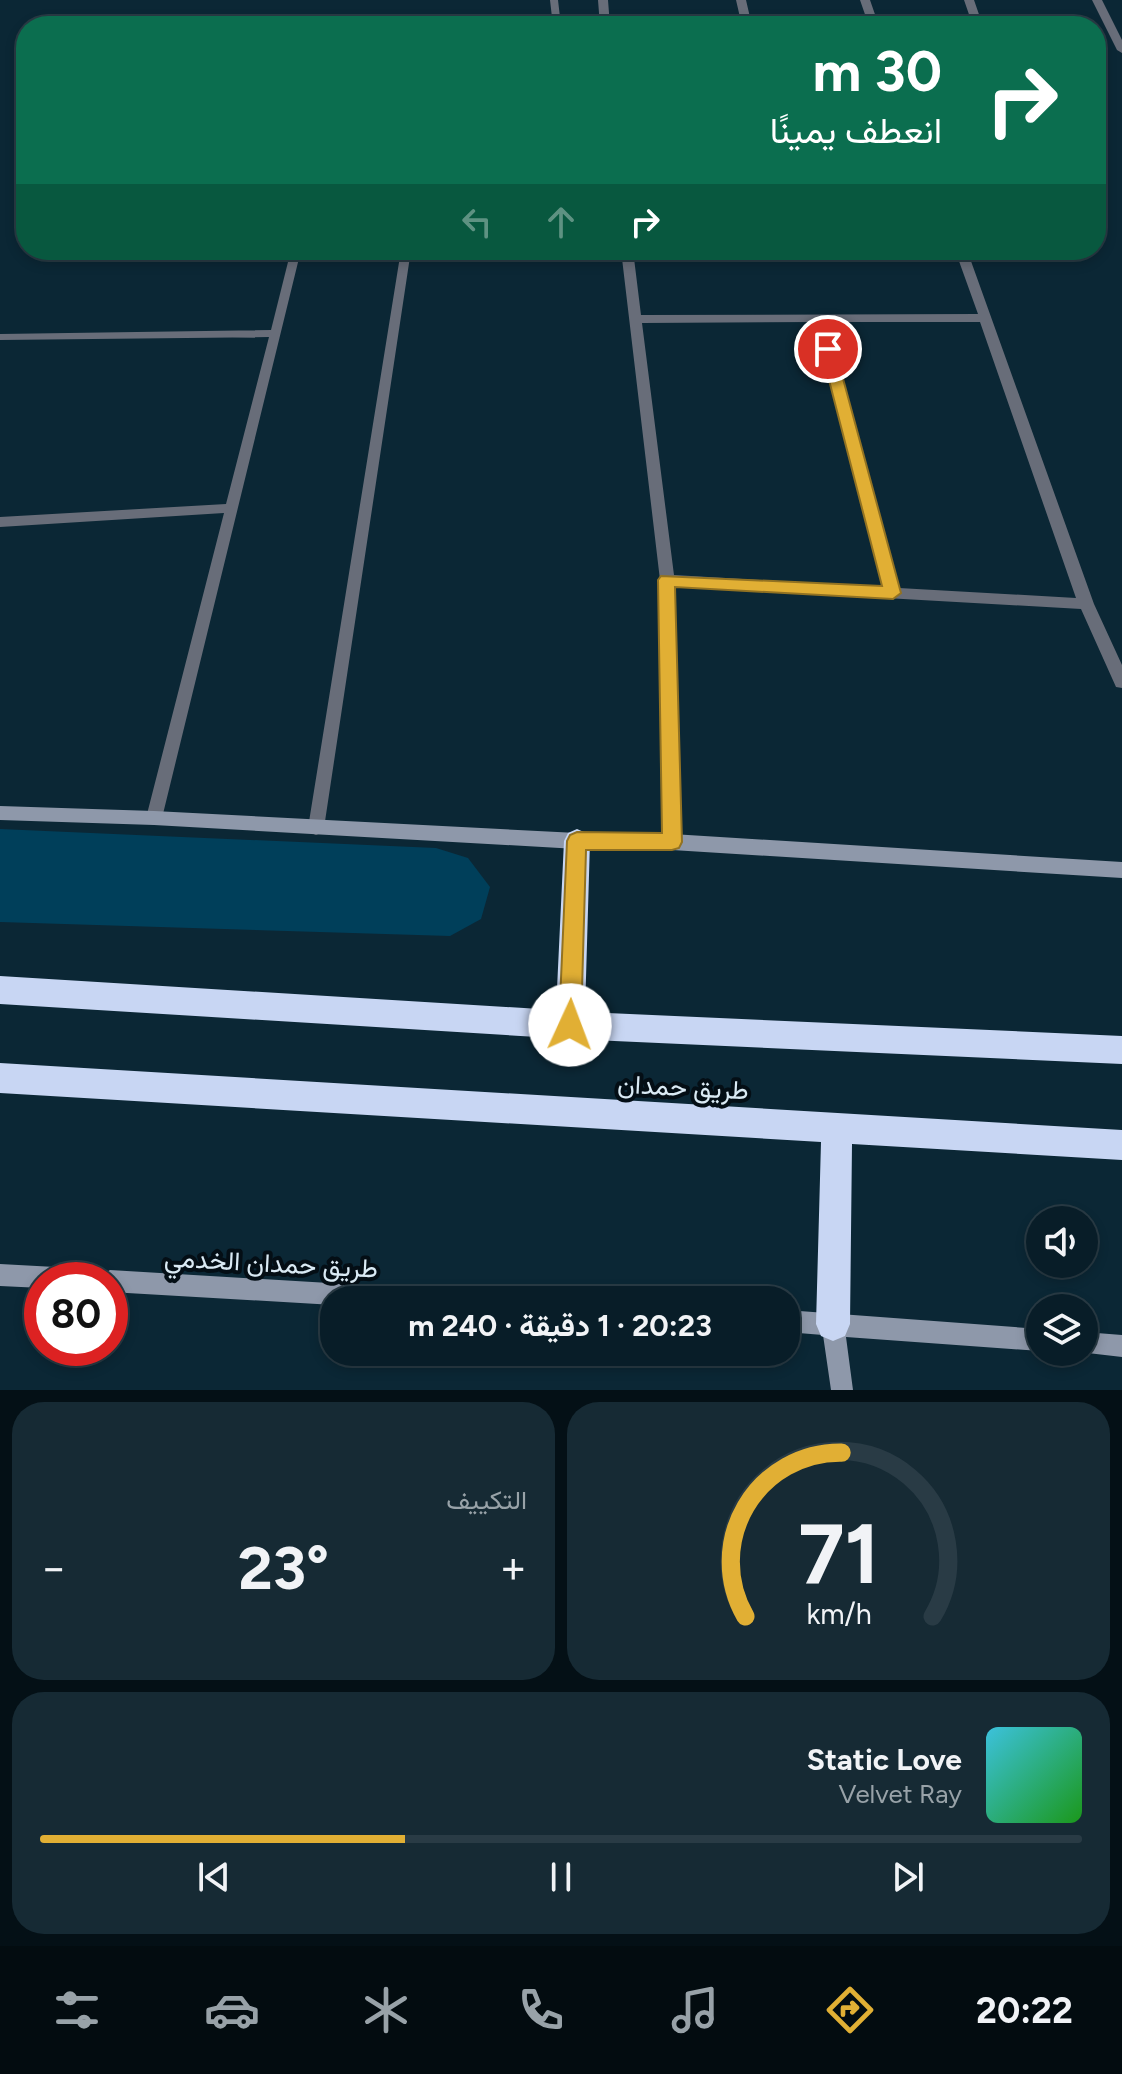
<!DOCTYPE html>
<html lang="ar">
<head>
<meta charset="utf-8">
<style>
  :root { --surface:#081d28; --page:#162a34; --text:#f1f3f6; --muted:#98a2a8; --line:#293b45; --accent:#e1af34 }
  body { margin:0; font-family:Figtree,Vazirmatn,sans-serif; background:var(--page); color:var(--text); direction:rtl; height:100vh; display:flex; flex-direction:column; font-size:30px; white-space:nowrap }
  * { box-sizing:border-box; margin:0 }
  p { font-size:26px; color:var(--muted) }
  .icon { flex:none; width:44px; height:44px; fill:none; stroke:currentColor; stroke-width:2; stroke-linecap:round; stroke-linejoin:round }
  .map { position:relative; height:1390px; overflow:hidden; direction:ltr }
  .details { display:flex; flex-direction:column; gap:12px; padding:12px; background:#041016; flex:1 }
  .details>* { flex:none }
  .hud { position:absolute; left:16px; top:16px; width:1090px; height:244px; border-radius:32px; box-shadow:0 4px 12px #0003,0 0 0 2px var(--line); direction:rtl; background:#0b6e4f; color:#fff; overflow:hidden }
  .fabs { position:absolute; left:1026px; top:1206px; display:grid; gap:16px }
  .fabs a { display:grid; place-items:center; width:72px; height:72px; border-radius:50%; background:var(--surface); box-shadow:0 4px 12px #0003,0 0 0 2px var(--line); font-size:40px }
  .speed { position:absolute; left:24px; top:1262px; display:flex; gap:16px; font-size:40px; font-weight:700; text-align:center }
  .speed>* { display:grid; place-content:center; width:104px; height:104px; border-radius:50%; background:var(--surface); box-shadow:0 4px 12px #0003,0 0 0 2px var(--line); line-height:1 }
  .speed .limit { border:12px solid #d22; background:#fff; color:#111 }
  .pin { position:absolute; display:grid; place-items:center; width:68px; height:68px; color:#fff; margin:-34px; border:4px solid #fff; border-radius:50%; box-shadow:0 2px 8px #0007 }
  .me { position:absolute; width:88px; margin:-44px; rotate:2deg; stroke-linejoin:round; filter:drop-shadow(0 0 6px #0008) }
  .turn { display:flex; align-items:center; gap:28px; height:168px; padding:0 32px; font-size:36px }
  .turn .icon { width:104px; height:104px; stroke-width:2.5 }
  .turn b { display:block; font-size:56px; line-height:68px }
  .lanes { display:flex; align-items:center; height:76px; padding:0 32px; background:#0003; justify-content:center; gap:40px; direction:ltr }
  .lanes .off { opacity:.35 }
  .big { font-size:60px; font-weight:700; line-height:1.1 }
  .details .widget { flex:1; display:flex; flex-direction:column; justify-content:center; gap:12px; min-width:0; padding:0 28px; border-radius:32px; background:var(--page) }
  .details .dial { align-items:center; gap:0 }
  .dial svg { height:208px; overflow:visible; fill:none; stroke:var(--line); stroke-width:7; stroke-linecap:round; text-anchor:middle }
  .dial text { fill:var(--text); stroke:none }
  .song { display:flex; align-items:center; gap:24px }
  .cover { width:96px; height:96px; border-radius:12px; background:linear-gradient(135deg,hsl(190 70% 55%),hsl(120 70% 35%)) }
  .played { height:8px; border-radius:4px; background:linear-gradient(90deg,var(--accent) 35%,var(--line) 35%) }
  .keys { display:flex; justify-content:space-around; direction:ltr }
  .heat { display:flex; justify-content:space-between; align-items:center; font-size:44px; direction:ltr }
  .details .tiles { flex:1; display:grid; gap:12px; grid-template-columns:1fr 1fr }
  .widget:last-child { grid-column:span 2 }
  .trip { position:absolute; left:320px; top:1286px; width:480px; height:80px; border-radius:32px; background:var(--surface); box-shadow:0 4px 12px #0003,0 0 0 2px var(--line); font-weight:700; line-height:80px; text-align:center; direction:rtl }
  .tabs { display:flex; height:128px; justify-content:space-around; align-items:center; background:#030c10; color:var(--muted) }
  .tabs .icon { width:56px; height:56px }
  .tabs .selected { color:var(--accent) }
  .tabs b { font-size:36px; color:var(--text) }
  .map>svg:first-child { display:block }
  .green { fill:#003f5a }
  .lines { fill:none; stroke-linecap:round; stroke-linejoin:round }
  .lane { fill:#686d79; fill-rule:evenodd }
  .street { fill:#686d79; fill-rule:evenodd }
  .secondary { fill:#8e98aa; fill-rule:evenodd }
  .highway { fill:#c8d6f3; fill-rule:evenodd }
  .route { fill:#e1af34; stroke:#927222; stroke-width:2 }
  .labels { text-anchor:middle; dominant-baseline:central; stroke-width:8; stroke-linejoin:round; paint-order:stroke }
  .near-street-label { font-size:26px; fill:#daeaf4; stroke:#040e15 }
</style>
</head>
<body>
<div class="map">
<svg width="1122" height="1390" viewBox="0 0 1122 1390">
  <rect width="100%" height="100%" fill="#0b2735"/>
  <path class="green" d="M0,829L436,848L468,858L490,887L481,919L450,936L0,922Z"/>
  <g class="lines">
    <path class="lane" d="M550,0H558L561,26H553Z
      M291,250H301L162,818L159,823L154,825L149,823L146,818L224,513L0,527V517L226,504L269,337L0,340V334L271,330Z
      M401,250H411L324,828L321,833L316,835L311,833L308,828Z"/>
    <path class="street" d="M598,0H608L610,26H600Z
      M736,0H746L752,26H742Z
      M860,0H870L879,26H869Z
      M964,0H974L983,26H973Z
      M1092,0H1102L1122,40V53L1117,50Z
      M621,250H633L641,315L978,314L955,250H967L1094,604L1122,665V688L1116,687L1081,609L675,586L681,842L678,847L672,850L666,847L663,842L660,580ZM815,322L884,587L674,575L642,323ZM827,322H980L1076,598L899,588Z"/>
    <path class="secondary" d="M0,806L154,811L577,833L672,834L1122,862V878L672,850L577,849L154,825L0,820Z
      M0,1264L92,1269L100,1272L101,1276L110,1270L429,1289L437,1292L440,1300H334V1305L110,1292V1280H42V1288L0,1286Z
      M786,1310L1040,1329V1351L846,1337L853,1390H831L823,1335L786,1332Z
      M1084,1332L1122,1335V1357L1079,1352H1084Z"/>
    <path class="highway" d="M577,829L586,833L590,841L585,1012L1122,1036V1064L570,1039L0,1004V976L556,1010L564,841L568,833Z
      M0,1063L1122,1130V1160L852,1144L850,1324L845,1336L833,1341L821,1336L816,1324L821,1142L0,1093Z"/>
  </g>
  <path class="route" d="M828,344L835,349L901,593L893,599L675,587L682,842L679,848L672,850H586L581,1025L578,1033L570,1036L562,1033L559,1025L567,841L570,835L577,832L662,833L658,580L661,576L882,586L821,349Z"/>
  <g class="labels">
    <g class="near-street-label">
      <text transform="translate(683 1087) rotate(3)">طريق حمدان</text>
      <text transform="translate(271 1263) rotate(3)">طريق حمدان الخدمي</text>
    </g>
  </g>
</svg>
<div class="fabs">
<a><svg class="icon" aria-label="sound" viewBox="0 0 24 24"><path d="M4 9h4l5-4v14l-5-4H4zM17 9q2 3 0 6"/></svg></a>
<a><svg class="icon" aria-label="layers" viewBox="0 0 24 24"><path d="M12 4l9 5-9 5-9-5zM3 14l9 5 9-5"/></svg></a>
</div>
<div class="speed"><div class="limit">80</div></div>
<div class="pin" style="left:828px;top:349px;background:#d93025"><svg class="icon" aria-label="arrive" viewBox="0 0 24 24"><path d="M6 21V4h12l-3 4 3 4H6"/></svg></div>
<svg class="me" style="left:570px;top:1025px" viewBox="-20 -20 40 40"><circle r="19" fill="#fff"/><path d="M0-13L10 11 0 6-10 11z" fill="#e1af34"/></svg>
<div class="trip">20:23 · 1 دقيقة · 240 m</div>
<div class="hud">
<div class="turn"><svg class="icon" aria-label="right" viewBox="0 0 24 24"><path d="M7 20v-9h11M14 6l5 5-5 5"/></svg><div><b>30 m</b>انعطف يمينًا</div></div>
<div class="lanes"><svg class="icon off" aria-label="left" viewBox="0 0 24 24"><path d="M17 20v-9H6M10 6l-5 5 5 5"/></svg><svg class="icon off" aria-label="ahead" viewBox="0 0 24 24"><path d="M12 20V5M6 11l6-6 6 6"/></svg><svg class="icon" aria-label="right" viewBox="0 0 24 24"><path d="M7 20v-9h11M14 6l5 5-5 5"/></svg></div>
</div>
</div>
<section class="details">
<div class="tiles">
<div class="widget dial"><svg viewBox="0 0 100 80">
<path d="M14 69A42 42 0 1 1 86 69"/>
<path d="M14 69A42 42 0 0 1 51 6" stroke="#e1af34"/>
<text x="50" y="56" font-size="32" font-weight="700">71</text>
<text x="50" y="72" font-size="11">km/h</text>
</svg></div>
<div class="widget"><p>التكييف</p>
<div class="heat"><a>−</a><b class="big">23°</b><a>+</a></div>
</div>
<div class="widget">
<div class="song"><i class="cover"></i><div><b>Static Love</b><p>Velvet Ray</p></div></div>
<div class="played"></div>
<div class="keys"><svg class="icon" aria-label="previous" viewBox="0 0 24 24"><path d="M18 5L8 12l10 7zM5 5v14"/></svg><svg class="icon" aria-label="pause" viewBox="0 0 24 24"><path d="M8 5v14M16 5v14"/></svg><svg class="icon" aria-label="next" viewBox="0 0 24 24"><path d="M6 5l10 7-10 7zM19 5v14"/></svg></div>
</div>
</div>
</section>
<nav class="tabs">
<b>20:22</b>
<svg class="icon selected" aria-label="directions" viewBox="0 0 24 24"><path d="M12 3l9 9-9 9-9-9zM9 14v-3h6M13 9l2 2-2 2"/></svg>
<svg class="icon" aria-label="music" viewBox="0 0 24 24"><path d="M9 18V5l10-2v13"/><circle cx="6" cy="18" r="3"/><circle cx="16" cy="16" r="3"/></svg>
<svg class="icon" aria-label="phone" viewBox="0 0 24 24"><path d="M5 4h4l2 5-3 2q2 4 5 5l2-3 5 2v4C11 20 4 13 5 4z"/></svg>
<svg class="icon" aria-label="climate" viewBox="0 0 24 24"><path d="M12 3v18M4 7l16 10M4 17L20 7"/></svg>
<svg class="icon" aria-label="car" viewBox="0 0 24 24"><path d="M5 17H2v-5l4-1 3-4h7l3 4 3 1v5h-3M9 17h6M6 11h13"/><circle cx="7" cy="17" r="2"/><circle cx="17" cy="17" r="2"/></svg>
<svg class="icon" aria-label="filters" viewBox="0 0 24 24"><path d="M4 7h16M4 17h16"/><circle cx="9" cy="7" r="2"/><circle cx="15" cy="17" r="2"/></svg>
</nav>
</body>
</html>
